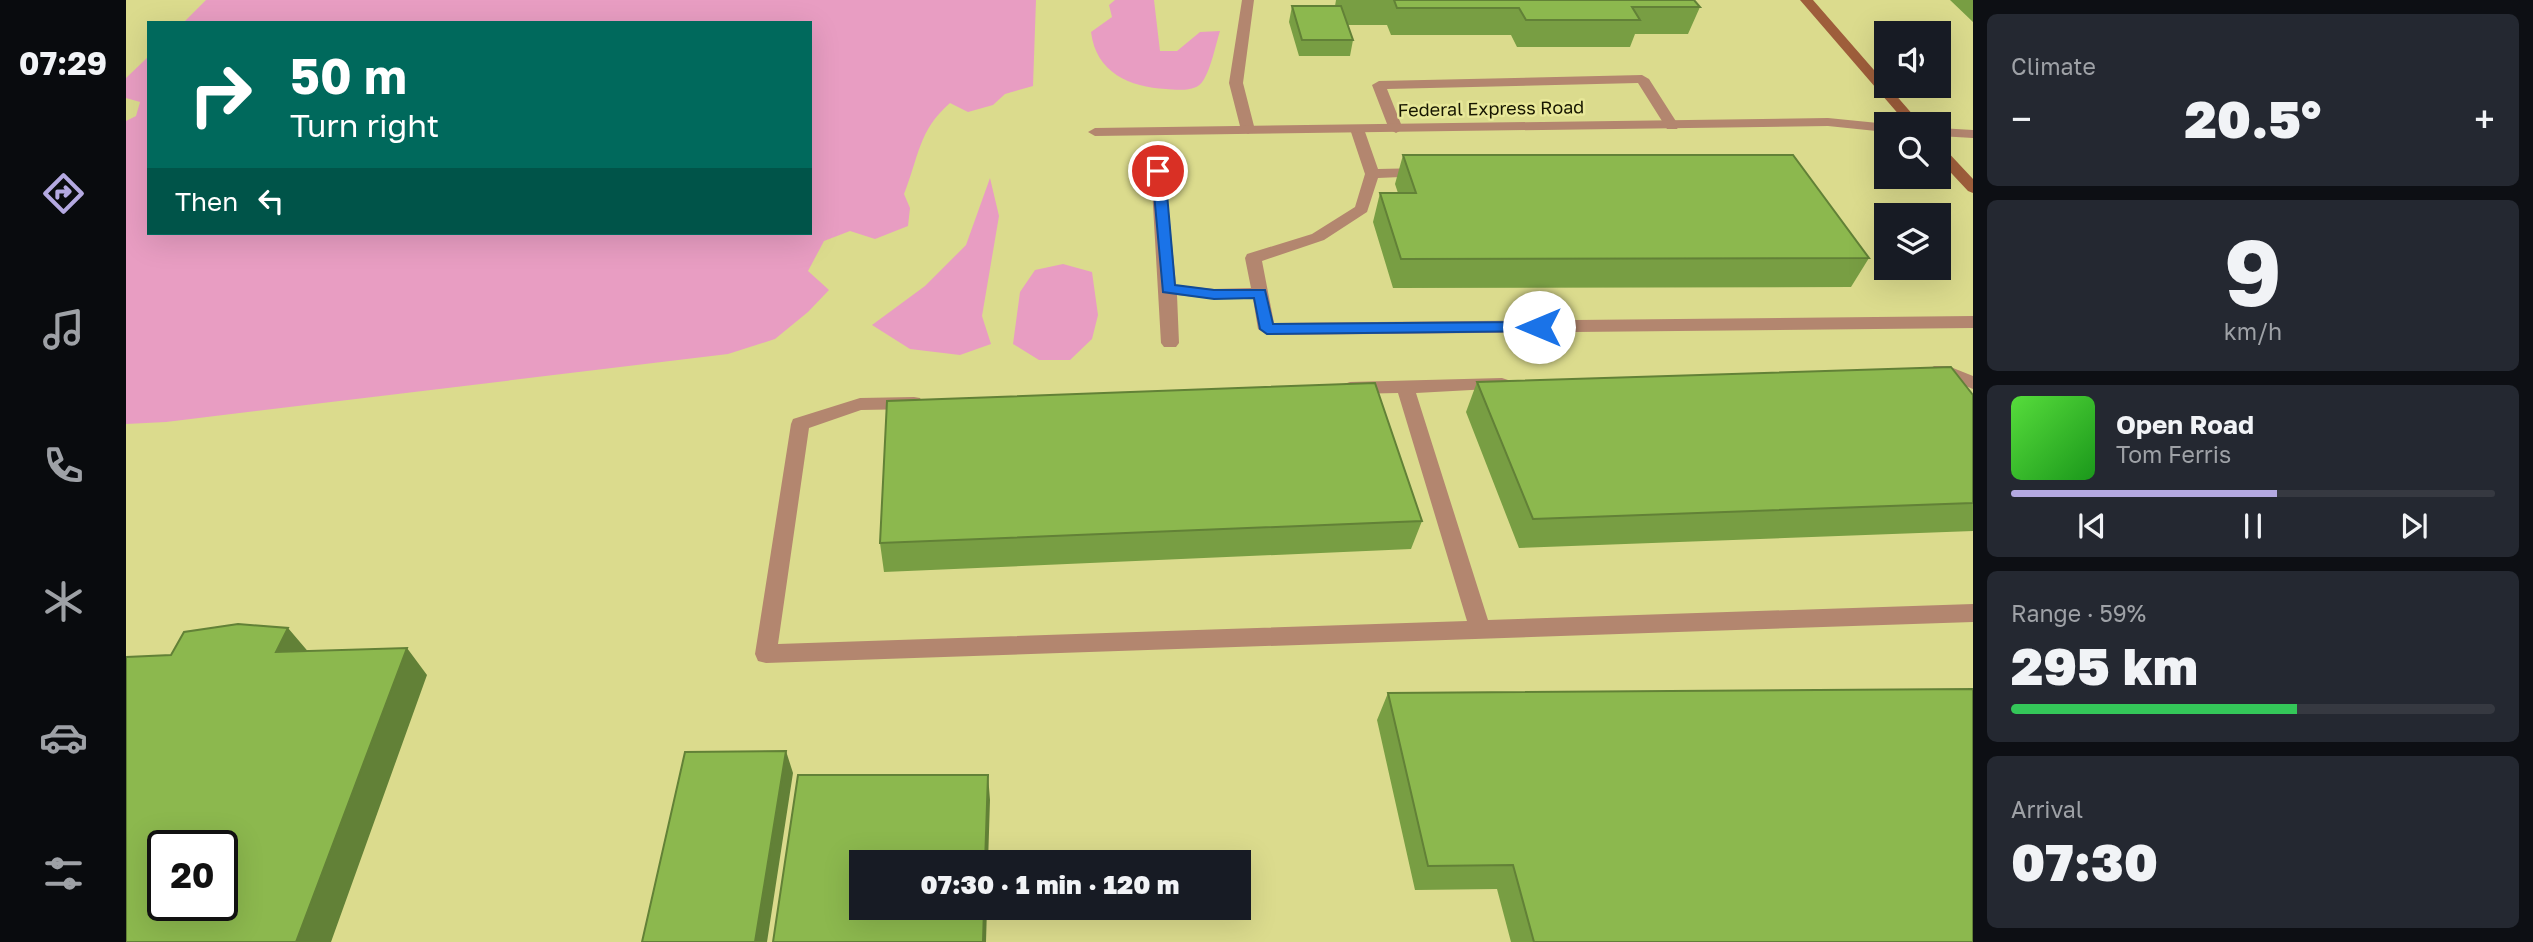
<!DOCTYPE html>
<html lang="en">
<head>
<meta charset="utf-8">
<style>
  :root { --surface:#171b24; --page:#242831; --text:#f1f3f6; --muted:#9ea1a6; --line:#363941; --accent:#b4a9e1 }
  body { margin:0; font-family:"Golos Text",sans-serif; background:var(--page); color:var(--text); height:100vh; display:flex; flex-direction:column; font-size:26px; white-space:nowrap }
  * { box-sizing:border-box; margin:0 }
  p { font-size:23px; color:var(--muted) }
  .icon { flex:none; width:38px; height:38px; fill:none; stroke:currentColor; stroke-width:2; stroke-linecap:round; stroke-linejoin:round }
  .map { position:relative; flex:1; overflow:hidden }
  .sheet { display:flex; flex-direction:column; gap:14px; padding:14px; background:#0d0f14; width:560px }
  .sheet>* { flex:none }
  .top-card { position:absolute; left:21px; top:21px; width:665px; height:214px; border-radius:0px; box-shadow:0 7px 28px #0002; background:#00695c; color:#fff; overflow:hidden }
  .controls { position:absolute; left:1748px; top:21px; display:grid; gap:14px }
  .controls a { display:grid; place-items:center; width:77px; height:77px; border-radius:0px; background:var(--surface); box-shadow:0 7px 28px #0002; font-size:35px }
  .speed { position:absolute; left:21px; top:830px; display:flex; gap:14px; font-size:35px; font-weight:700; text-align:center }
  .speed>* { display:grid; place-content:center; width:91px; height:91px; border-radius:50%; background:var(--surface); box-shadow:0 7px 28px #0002; line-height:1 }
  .speed .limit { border:4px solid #111; border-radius:10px; background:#fff; color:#111 }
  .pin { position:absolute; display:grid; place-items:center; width:60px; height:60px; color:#fff; margin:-30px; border:4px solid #fff; border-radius:50%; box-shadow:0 2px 7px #0007 }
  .me { position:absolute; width:77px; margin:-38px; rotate:270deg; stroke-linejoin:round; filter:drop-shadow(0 0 5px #0008) }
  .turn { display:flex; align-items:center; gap:24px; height:147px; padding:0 28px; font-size:32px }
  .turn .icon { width:91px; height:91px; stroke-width:2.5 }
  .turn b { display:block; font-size:49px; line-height:60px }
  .then { display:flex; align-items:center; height:66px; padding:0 28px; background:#0003; gap:14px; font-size:26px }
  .big { font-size:52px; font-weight:800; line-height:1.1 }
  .sheet .widget { flex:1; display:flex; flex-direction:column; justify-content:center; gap:10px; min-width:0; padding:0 24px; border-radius:10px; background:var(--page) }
  .sheet .dial { align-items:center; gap:0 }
  .dial b { font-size:91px; line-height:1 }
  .song { display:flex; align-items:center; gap:21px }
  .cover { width:84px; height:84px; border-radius:10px; background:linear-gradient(135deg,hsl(110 70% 55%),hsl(120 70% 35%)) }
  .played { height:7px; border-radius:4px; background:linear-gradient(90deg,var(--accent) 55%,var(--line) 55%) }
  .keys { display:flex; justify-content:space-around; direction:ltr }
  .heat { display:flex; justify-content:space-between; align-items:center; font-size:38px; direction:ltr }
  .charge { height:10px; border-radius:5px; background:linear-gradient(90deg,#34c759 59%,var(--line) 0) }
  .trip { position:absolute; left:723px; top:850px; width:402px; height:70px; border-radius:0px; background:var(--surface); box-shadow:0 7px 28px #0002; font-weight:800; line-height:70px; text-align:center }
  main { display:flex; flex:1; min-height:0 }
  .tab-bar { display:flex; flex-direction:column; width:126px; justify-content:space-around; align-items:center; background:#090b0e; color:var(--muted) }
  .tab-bar .icon { width:49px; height:49px }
  .tab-bar .selected { color:var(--accent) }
  .tab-bar b { font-size:32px; color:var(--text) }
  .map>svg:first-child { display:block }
  .green { fill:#e89dc2 }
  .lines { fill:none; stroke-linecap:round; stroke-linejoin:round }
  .service { fill:#b3866f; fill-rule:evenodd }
  .minor { fill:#b3866f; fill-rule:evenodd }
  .secondary { fill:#9e5e3b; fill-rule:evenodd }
  .wall { fill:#789e43 }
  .shaded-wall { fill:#628137 }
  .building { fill:#8cb84e; stroke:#628137; stroke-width:2; fill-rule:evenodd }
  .route { fill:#1a73e8; stroke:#114b97; stroke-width:2 }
  .labels { text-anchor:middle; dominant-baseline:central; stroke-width:5; stroke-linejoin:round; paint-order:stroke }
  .far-street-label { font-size:18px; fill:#171600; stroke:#e8e899 }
</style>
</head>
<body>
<main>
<nav class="tab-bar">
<b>07:29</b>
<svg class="icon selected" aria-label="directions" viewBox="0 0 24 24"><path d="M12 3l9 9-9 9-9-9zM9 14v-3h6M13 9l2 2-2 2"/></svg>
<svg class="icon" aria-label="music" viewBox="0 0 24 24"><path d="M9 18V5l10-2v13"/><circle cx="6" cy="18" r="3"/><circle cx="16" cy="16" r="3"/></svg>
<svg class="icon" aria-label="phone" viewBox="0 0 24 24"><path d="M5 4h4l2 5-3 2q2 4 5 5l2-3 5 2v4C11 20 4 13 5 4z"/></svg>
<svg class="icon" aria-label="climate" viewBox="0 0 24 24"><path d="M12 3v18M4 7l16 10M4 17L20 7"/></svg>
<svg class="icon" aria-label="car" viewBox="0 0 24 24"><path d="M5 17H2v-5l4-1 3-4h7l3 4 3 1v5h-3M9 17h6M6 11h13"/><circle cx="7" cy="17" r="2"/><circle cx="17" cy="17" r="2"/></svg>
<svg class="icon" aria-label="filters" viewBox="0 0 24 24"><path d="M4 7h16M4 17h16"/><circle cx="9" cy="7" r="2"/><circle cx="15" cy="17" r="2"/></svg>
</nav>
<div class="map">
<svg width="1847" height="942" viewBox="0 0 1847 942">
  <rect width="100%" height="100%" fill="#dbdb8d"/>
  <path class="green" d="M80,0H910L907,86L879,94L867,105L842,112L824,103C792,131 793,157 778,194L784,208L782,226L749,239L724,231L698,241L682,271L703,290L682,312L649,339L602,354L40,422L0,424V121L10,116L14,102L0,98V78L23,56V233H684V23H57Z
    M989,0H1028L1034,51H1051L1074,32L1094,31C1090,43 1083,80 1072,86C1064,91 1049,90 1040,89C1004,87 970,73 965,32L986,17L983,5Z
    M864,178L873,216L856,316L865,344L834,355L784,349L746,325L799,286L840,245Z
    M937,264L966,272L972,315L966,339L944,360H913L887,344L894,292L909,270Z"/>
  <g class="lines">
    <path class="service" d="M1116,0H1128L1117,83L1129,130L1122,134L1115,130L1103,83Z
      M1516,75L1523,79L1553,126L1551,129H1541L1512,83L1261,89L1277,129L1270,133L1263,129L1246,85L1253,81Z
      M1231,125L1238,129L1252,169L1297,168L1304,172L1297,176L1252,178L1241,212L1198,240L1136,261L1148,323L1847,316V328L1141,335L1132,329L1127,299H1088L1051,295L1053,343L1050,347H1038L1035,343L1025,171L1027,168L1032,167L1039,171L1050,285L1088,289L1125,288L1119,258L1121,254L1186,234L1229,207L1239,174L1224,129Z
      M1813,128L1847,130V138L1813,136Z
      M1808,366H1822L1847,376V389L1820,378L1802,376L1799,372Z
      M1376,378L1382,380L1385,384L1382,388L1290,393L1362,620L1847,604V622L640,663L632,661L629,654L665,424L667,419L734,398L788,397L794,398L797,403L794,408L788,409L735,410L683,428L652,644L1341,621L1272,393L1224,394L1218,392L1215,388L1218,384L1224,382Z"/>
    <path class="minor" d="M1702,118L1762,124L1760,132L1702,126L969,136L962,132L969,128Z"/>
    <path class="secondary" d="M1674,0H1687L1795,124H1781Z
      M1813,147L1818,148L1847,179V193L1842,191L1813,160Z"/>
  </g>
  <path class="wall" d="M1210,0H1568L1574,7L1562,34H1509L1504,47H1391L1385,35H1265L1261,25H1222L1227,40L1224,56H1173L1163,22L1166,6H1209Z
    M1824,0H1847V22Z
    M1277,155L1743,258L1725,287L1267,288L1247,222L1254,193H1272L1269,184Z
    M1351,382L1847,395V531L1393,548L1340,412Z
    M1296,521L1285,549L758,572L754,543Z
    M1262,693L1847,942H1385L1371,889L1289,890L1251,720Z"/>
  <path class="shaded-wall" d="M162,628L185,655L150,652Z
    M281,648L301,675L205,942H170Z
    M660,751L667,773L641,942H629Z
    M862,775L864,800L862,863H859Z
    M858,908H861L860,942H857Z"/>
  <path class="building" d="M1268,0H1568L1574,7H1506L1514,20H1400L1393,8H1271Z
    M1166,6H1215L1227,40H1176Z
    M1277,155H1667L1743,258L1275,259L1254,193H1290Z
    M1825,367L1847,395V503L1407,519L1351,382Z
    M1249,383L1296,521L754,543L761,401Z
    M112,624L162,628L150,652L281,648L170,942H0V657L45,655L58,632ZM37,845H96V905H37Z
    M1847,689V942H1408L1387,865L1302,866L1262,693Z
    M660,751L629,942H516L559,752Z
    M672,775H862L859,863H735V908H858L857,942H647Z"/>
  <path class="route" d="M1032,167L1039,171L1049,285L1088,290H1139L1147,324L1413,322L1420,327L1413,331L1141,334L1134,329L1128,298L1088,299L1037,292L1026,171Z"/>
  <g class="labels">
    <g class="far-street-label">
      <text transform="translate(1365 108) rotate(-1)">Federal Express Road</text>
    </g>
  </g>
</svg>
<div class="controls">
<a><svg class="icon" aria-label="sound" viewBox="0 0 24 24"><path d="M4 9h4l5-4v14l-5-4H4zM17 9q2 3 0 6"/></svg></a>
<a><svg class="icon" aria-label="search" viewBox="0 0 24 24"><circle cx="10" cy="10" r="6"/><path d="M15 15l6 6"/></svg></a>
<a><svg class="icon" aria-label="layers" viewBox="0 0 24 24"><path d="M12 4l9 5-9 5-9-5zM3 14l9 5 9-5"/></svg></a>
</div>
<div class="speed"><div class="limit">20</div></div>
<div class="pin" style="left:1032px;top:171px;background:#d93025"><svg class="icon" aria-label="arrive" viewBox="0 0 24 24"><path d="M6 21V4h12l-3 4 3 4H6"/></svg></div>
<svg class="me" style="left:1413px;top:327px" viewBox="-20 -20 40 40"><circle r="19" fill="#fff"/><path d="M0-13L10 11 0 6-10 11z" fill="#1a73e8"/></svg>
<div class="trip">07:30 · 1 min · 120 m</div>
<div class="top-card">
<div class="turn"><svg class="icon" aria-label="right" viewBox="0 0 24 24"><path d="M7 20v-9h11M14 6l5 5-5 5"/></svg><div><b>50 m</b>Turn right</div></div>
<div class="then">Then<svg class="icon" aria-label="left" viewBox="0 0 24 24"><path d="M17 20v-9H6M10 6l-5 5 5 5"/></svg></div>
</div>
</div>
<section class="sheet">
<div class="widget"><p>Climate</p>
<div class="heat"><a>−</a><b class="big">20.5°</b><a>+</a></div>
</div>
<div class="widget dial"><b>9</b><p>km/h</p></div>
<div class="widget">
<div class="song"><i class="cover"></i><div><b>Open Road</b><p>Tom Ferris</p></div></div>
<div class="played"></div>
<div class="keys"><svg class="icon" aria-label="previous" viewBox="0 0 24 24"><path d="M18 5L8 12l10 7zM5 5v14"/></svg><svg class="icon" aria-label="pause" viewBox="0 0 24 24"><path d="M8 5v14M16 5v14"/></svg><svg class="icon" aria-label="next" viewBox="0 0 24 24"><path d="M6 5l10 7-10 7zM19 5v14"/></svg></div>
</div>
<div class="widget"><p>Range · 59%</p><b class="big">295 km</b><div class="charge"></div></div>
<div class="widget"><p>Arrival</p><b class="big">07:30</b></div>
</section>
</main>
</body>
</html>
